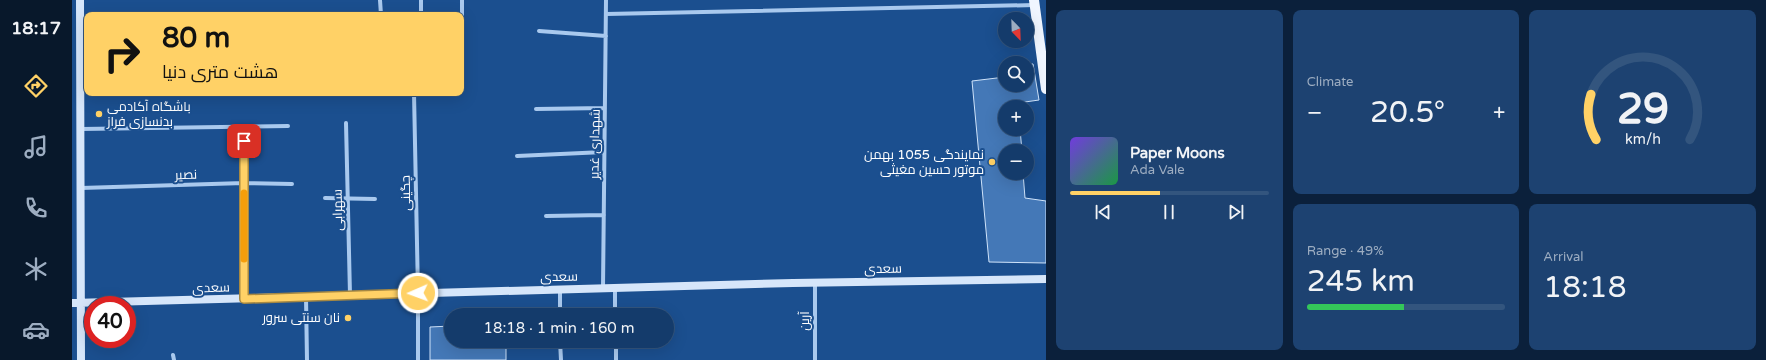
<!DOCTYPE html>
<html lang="en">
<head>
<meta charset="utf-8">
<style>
  :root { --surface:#143b6b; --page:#1d4271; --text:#f1f3f6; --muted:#9dadc1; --line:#33557e; --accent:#ffd166 }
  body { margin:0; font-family:"Varela Round",Cairo,sans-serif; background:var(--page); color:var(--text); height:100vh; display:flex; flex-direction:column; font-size:15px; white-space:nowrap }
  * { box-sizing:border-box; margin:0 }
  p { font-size:13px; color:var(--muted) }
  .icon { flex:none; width:22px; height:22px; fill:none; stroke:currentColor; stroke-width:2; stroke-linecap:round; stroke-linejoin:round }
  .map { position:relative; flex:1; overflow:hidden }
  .details { display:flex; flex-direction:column; gap:10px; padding:10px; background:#0b203b; width:720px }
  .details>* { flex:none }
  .top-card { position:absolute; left:12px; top:12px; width:380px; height:84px; border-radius:8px; box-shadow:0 4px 16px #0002,0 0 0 1px var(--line); background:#ffd166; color:#111; overflow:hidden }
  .needle { width:26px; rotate:157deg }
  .buttons { position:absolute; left:926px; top:12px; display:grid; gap:8px }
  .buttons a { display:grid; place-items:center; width:36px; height:36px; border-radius:50%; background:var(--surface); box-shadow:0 4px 16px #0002,0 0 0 1px var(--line); font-size:20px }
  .speed { position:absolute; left:12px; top:296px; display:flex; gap:8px; font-size:20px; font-weight:700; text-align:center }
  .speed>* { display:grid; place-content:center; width:52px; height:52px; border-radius:50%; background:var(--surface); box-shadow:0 4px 16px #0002,0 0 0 1px var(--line); line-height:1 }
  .speed .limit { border:6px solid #d22; background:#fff; color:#111 }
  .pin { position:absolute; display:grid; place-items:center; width:34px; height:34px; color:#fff; margin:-17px; border-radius:8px; box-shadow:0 2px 6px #0006 }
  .me { position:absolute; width:44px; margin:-22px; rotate:268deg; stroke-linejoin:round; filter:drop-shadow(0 0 3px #0008) }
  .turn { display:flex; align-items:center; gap:14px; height:84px; padding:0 12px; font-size:18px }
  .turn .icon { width:52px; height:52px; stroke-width:2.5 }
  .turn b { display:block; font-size:28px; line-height:34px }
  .big { font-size:30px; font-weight:600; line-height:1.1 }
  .details .tile { flex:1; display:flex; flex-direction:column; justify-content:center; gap:6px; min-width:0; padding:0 14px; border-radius:8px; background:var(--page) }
  .details .dial { align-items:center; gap:0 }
  .dial svg { height:104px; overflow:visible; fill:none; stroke:var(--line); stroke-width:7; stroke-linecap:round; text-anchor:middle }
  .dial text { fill:var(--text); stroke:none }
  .song { display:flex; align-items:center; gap:12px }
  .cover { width:48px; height:48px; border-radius:6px; background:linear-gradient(135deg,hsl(260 70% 55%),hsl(140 70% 35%)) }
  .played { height:4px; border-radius:2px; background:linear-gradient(90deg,var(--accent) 45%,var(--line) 45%) }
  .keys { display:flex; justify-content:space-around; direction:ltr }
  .heat { display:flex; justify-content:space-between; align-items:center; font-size:22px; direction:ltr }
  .charge { height:6px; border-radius:3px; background:linear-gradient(90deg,#34c759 49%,var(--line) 0) }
  .details .tiles { flex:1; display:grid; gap:10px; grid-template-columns:repeat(3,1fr) }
  .tile:first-child { grid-row:span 2 }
  .trip { position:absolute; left:372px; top:308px; width:230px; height:40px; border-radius:20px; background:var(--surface); box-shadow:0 4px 16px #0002,0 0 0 1px var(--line); font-weight:600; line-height:40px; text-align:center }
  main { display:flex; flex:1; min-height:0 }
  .tabs { display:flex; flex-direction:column; width:72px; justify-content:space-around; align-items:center; background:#08182b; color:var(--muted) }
  .tabs .icon { width:28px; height:28px }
  .tabs .on { color:var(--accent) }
  .tabs b { font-size:18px; color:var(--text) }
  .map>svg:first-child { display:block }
  .building { fill:#4478b7; stroke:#cfe3fa }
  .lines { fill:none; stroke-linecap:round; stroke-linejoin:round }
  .street { stroke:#a9c9ee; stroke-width:4 }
  .secondary { stroke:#d6e6fa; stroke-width:8 }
  .primary { stroke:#f0f6ff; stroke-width:10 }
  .route-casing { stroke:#a68842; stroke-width:10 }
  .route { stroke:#ffd166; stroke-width:7 }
  .slow { stroke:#f59e0b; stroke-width:7 }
  .poi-dot { fill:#ffd166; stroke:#1b4f8f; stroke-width:1.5 }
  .labels { text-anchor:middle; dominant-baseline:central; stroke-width:4; stroke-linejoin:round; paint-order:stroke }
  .poi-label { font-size:13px; fill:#fff; stroke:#1b4f8f; text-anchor:end }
  .street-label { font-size:13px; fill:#fff; stroke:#1b4f8f }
</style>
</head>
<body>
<main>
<nav class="tabs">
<b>18:17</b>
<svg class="icon on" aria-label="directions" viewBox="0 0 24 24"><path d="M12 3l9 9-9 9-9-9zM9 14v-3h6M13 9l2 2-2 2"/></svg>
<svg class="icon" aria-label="music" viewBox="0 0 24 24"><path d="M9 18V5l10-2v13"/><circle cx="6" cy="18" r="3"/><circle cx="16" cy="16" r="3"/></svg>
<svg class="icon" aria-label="phone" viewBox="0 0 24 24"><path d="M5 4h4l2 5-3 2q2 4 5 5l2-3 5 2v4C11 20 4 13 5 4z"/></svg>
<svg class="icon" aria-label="climate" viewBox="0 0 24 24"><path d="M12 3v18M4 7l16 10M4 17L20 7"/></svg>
<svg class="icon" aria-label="car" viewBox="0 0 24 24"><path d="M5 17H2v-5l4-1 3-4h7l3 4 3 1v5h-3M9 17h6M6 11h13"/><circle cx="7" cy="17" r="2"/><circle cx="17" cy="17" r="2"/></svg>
</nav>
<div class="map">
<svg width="974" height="360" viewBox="0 0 974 360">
  <rect width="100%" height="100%" fill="#1b4f8f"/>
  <path class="building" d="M955,64H961L967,100L946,103V107H933V129H948L950,151H933V173H951L953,198L974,201V263L917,262L900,81L933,77V85H955Z
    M379,326V341H434V360H358V327Z"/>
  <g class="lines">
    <path class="street" d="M308,0L309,15
      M349,0V15
      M390,0V54
      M534,14L963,5
      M467,31L534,36
      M342,93L346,293V360
      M464,109L533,108
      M274,123L278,295
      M172,127V299
      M9,129L216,126
      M445,156L532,152
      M9,188L172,183L220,184
      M253,198L303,199
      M474,216L532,215
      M743,283V360
      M531,288L534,0
      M543,288V315
      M488,290V315
      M234,297L235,360
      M488,341L489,360
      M544,341V360
      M467,346L536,347
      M101,355L102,360"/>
    <path class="secondary" d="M8,0L9,360
      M0,303L721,283L974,279"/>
    <path class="primary" d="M962,0L974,89"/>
  </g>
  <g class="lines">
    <g class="route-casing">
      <path id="route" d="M172,141V299L346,293"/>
    </g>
    <use href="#route" class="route"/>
    <path class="slow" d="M172,193V259"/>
  </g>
  <g class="poi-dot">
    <circle cx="27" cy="114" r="4"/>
    <circle cx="920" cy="162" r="4"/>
    <circle cx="276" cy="318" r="4"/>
  </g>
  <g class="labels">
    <g class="poi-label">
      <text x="35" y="107" text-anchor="start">باشگاه آکادمی<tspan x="35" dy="15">بدنسازی فراز</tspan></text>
      <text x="912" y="155">نمایندگی 1055 بهمن<tspan x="912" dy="15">موتور حسین مغیثی</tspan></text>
      <text x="268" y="318">نان سنتی سرور</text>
    </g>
    <g class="street-label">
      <text transform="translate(523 144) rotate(-89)">شهداری غدیر</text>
      <text transform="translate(114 175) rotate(-2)">نصیر</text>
      <text transform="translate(334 193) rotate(-91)">چگینی</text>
      <text transform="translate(266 210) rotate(-91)">سهرابی</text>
      <text transform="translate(811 269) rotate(-1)">سعدی</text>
      <text transform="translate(487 277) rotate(-1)">سعدی</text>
      <text transform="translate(139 288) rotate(-2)">سعدی</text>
      <text transform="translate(733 321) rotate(-90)">آرین</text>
    </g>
  </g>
</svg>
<div class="buttons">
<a><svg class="needle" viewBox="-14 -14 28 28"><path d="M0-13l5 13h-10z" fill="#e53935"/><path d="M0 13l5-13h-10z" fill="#9dadc1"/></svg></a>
<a><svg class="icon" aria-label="search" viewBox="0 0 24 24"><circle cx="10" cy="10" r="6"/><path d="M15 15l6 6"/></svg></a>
<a>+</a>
<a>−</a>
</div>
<div class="speed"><div class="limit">40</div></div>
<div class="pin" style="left:172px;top:141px;background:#d93025"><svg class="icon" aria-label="arrive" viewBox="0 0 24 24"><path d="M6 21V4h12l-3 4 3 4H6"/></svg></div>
<svg class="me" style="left:346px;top:293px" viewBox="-20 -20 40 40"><circle r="17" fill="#ffd166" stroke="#fff" stroke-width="3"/><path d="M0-11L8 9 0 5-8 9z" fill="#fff"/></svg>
<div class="trip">18:18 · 1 min · 160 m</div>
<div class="top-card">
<div class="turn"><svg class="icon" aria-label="right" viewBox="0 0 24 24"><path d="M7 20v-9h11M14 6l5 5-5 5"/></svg><div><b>80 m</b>هشت متری دنیا</div></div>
</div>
</div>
<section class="details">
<div class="tiles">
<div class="tile">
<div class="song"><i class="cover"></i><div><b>Paper Moons</b><p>Ada Vale</p></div></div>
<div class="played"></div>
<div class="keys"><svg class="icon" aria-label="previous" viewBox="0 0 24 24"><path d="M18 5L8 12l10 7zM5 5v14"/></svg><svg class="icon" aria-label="pause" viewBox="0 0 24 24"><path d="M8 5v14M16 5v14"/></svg><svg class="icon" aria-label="next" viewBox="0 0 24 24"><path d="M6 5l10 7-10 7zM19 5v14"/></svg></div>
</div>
<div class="tile"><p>Climate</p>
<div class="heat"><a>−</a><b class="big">20.5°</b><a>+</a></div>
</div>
<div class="tile dial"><svg viewBox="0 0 100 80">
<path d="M14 69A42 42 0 1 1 86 69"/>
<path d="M14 69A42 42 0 0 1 10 34" stroke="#ffd166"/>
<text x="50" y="56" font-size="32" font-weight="700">29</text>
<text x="50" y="72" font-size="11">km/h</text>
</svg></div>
<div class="tile"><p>Range · 49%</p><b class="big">245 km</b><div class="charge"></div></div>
<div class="tile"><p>Arrival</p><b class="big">18:18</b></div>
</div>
</section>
</main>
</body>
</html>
